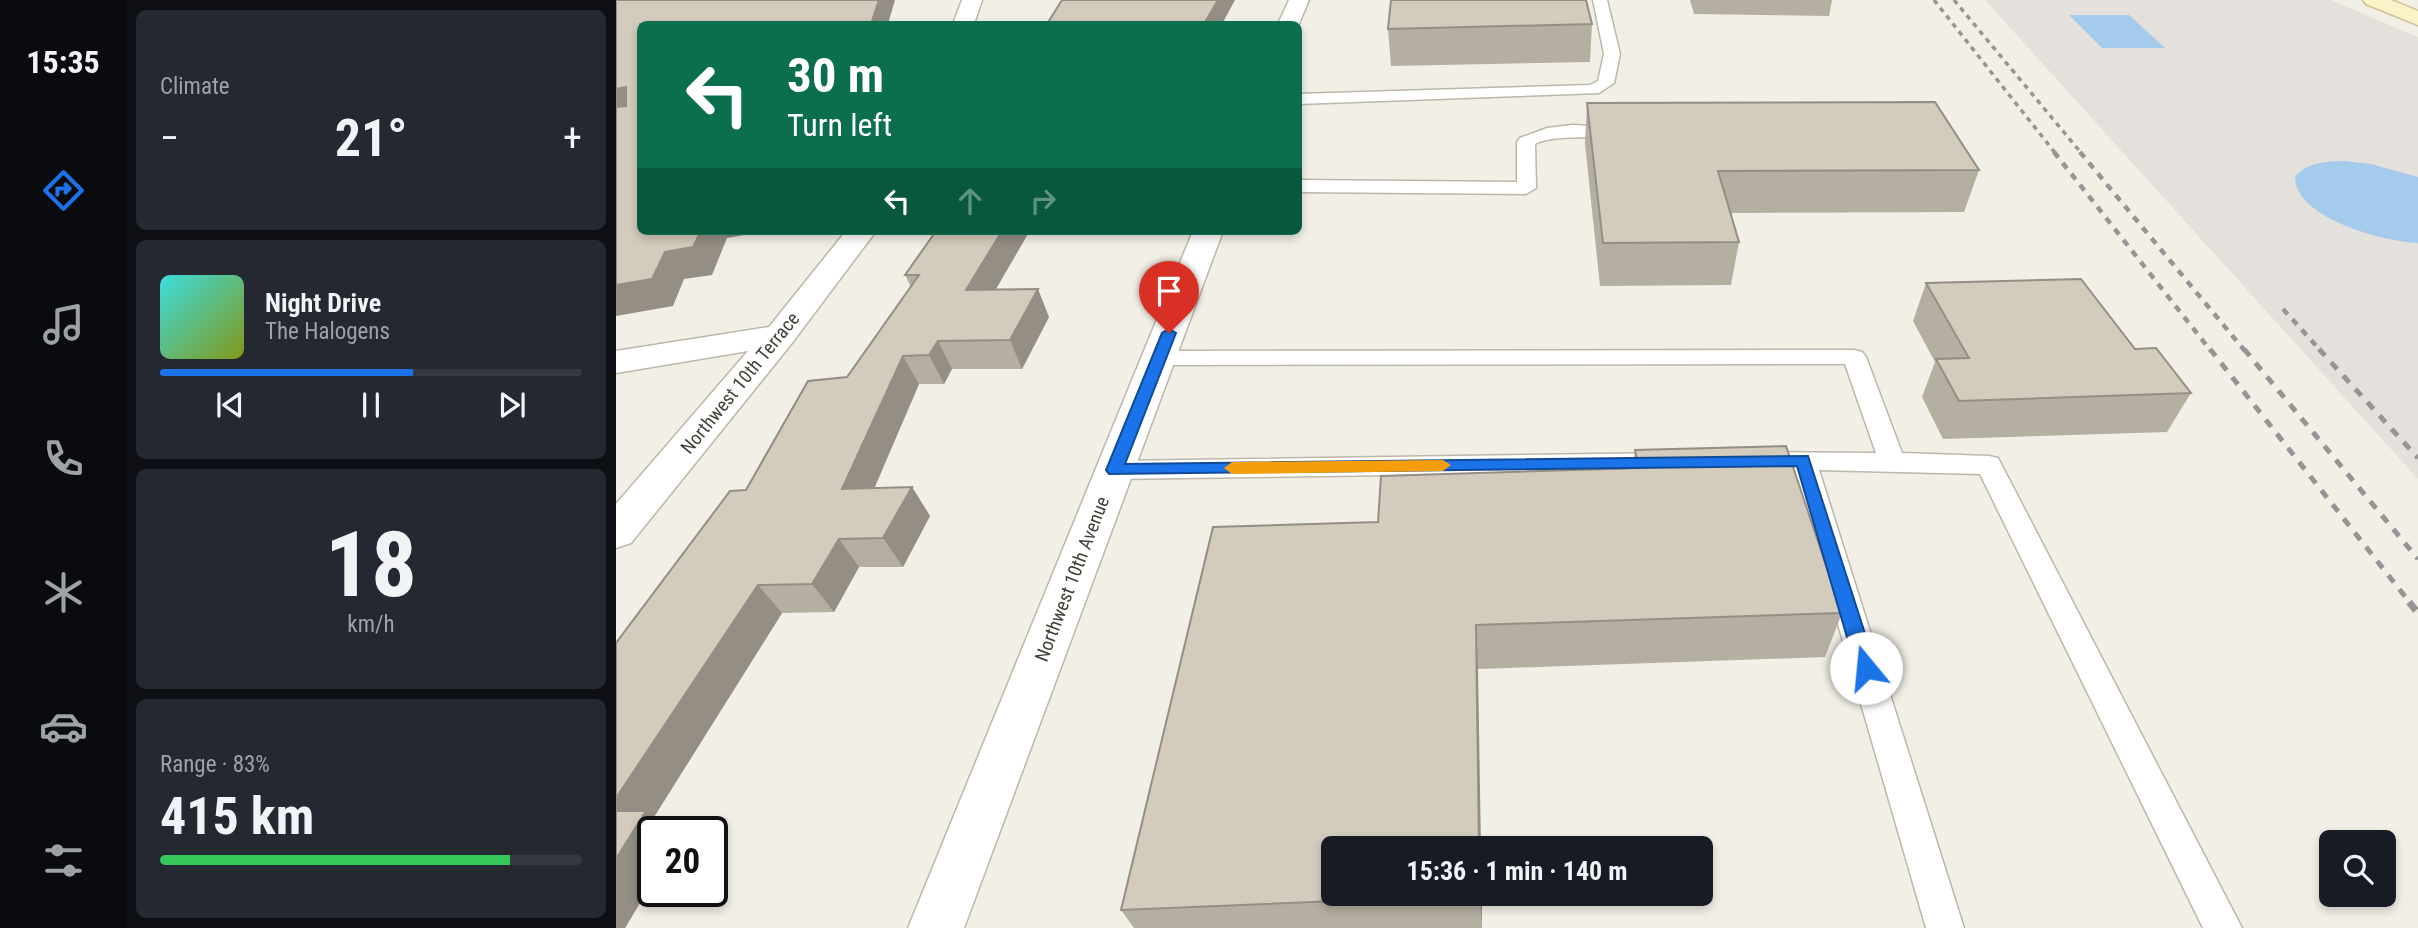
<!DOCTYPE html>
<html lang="en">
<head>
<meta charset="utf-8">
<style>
  :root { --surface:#171b24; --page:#242831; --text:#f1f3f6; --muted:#9ea1a6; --line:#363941; --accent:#1a73e8 }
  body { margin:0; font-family:"Roboto Condensed",sans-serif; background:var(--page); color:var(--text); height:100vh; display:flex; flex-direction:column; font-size:26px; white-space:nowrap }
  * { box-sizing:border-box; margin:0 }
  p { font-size:23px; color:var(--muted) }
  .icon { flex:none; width:38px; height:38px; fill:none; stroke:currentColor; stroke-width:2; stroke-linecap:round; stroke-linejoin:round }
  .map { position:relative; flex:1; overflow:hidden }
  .drawer { display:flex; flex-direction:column; gap:10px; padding:10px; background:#0d0f14; width:490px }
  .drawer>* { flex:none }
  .top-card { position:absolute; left:21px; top:21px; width:665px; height:214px; border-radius:10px; box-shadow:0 4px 10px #0003; background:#0b6e4f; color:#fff; overflow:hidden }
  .controls { position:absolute; left:1703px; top:830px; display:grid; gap:14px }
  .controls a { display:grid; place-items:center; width:77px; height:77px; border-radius:10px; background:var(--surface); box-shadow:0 4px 10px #0003; font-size:35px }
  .speed { position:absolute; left:21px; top:816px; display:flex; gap:14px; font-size:35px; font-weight:700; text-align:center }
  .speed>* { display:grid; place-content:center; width:91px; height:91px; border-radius:50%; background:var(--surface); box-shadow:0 4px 10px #0003; line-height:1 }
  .speed .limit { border:4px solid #111; border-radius:10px; background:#fff; color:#111 }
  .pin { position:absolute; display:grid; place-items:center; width:60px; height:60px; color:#fff; margin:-72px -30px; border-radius:50% 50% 50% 0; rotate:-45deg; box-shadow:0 0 7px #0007 }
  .pin .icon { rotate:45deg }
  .me { position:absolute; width:77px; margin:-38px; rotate:343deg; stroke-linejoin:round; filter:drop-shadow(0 0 5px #0008) }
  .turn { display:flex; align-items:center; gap:24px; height:147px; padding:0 35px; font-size:32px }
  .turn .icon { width:91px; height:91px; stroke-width:2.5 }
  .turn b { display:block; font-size:49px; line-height:60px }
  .lanes { display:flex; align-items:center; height:66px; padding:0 35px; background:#0003; justify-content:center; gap:35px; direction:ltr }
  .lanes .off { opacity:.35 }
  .big { font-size:52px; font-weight:700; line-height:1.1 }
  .drawer .widget { flex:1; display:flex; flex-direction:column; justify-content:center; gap:10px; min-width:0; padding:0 24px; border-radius:10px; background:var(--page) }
  .drawer .dial { align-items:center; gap:0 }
  .dial b { font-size:91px; line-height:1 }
  .song { display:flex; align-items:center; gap:21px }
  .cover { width:84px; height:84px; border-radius:10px; background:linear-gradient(135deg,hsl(180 70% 55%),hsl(70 70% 35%)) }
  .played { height:7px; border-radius:4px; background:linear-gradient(90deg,var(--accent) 60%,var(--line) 60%) }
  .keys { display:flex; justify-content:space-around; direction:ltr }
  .heat { display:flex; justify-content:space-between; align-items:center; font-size:38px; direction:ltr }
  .charge { height:10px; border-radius:5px; background:linear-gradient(90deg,#34c759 83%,var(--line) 0) }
  .trip { position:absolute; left:705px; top:836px; width:392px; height:70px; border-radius:10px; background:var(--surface); box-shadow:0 4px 10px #0003; font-weight:700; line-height:70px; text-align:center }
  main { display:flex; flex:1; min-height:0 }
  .dock { display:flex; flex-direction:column; width:126px; justify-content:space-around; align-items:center; background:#090b0e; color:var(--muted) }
  .dock .icon { width:49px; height:49px }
  .dock .current { color:var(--accent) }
  .dock b { font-size:32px; color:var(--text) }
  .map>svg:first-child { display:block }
  .industrial { fill:#e4e0db }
  .water { fill:#a5cbec }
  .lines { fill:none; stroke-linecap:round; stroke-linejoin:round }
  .service-casing { stroke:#bdb7a9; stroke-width:3 }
  .minor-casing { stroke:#bdb7a9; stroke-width:3 }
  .tertiary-casing { stroke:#bdb7a9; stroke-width:3 }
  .secondary-casing { stroke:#cfc498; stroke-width:3 }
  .service { fill:#fff; fill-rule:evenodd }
  .minor { fill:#fff; fill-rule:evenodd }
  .tertiary { fill:#fff; fill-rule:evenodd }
  .secondary { fill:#fbf2c7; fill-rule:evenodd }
  .rail-far3 { stroke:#959595; stroke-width:3.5; stroke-dasharray:5 5; stroke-linecap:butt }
  .rail-far2 { stroke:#959595; stroke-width:4.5; stroke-dasharray:7 7; stroke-linecap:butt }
  .rail-far1 { stroke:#959595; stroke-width:5; stroke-dasharray:9 9; stroke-linecap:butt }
  .rail { stroke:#959595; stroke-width:7; stroke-dasharray:11 11; stroke-linecap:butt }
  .wall { fill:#b5afa2 }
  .shaded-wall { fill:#948e84 }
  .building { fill:#d3cbbc; stroke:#948e84; stroke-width:2 }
  .route { fill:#1a73e8; stroke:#114b97; stroke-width:2 }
  .slow { fill:#f59e0b }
  .labels { text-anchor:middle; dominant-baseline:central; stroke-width:6; stroke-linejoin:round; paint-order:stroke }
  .street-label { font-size:19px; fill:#443f36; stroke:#fff }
</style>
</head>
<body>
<main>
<nav class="dock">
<b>15:35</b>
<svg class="icon current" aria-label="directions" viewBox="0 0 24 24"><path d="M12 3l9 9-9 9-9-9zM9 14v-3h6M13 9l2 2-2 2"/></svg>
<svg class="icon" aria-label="music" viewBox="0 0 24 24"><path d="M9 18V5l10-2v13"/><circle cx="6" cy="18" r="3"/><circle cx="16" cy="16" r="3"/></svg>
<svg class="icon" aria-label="phone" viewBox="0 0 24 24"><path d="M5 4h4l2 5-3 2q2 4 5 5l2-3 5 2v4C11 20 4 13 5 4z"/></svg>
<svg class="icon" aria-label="climate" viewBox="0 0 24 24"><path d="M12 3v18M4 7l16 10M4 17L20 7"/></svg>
<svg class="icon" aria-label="car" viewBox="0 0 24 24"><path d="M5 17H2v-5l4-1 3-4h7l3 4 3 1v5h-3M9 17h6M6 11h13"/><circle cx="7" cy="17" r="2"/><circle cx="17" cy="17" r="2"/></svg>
<svg class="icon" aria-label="filters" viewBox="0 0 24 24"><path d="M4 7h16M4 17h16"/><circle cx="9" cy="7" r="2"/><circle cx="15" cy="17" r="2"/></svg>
</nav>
<section class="drawer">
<div class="widget"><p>Climate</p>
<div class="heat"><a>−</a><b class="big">21°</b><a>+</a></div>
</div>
<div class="widget">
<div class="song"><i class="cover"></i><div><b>Night Drive</b><p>The Halogens</p></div></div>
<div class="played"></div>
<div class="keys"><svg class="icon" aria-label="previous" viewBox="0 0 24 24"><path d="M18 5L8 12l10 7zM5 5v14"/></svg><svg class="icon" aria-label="pause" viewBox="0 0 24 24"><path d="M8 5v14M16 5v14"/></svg><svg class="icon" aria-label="next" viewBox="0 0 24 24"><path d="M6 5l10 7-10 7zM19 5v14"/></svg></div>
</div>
<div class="widget dial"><b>18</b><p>km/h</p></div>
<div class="widget"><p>Range · 83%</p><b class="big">415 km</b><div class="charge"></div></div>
</section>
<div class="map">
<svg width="1802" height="928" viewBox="0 0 1802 928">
  <rect width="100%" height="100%" fill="#f2efe6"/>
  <path class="industrial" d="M1369,0H1715L1802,37V479Z"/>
  <path class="water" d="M1453,15H1513L1549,48H1486Z
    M1727,161L1755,164L1802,177V243C1768,242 1679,218 1679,177C1692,162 1708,162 1727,161Z"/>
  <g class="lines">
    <g class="service-casing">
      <path id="service" d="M977,0H991L1004,54L998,83L983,93L682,104V94L974,85L982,81L988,54Z
        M956,125L1004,127L1013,132C1003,143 943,131 919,144L920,188L910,194L682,192V180L901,182V142L904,138L931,128Z
        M1238,350L1246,352L1250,357L1286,453L1373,456L1382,458L1626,928H1587L1364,474L1203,470L1348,928H1310L1177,469L1141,470L1132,468L1128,461L1132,454L1141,452L1260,453L1229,364L543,365L535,363L531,358L535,353L543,351Z
        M1053,453L1062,455L1066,462L1062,469L1053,471L498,479L489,477L485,470L489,463L498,461Z"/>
    </g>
    <g class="minor-casing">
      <path id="minor" d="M346,0H366L358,24H337Z
        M230,231H260L176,343L15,543L0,548V504L132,351L0,373V351L153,327Z"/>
    </g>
    <g class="tertiary-casing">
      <path id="tertiary" d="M673,0H693L682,26L662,24Z
        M577,231H607L348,928H292Z"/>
    </g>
    <g class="secondary-casing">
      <path id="secondary" d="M1747,0H1775L1802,11V25L1750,4Z"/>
    </g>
    <use href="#service" class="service"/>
    <use href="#minor" class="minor"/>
    <use href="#tertiary" class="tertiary"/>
    <use href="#secondary" class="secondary"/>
    <path class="rail-far3" d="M1318,0L1440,154
      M1338,0L1466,154"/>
    <path class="rail-far2" d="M1438,152L1595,351
      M1464,152L1629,351
      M1667,309L1705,351"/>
    <path class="rail-far1" d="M1594,349L1795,604
      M1628,349L1802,559
      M1703,349L1802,458"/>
    <path class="rail" d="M1793,602L1802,613"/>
  </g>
  <path class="wall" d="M1074,0H1216L1213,16L1078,14Z
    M976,24L974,62L775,66L772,29Z
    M971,103L1363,170L1348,212L1115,213L1123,242L1115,285L984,286L969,144Z
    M320,231H440L413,232L380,289L433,317L406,369H336L328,384H303L258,488L296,487L314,516L287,567H243L218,612L166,613L38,817L37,831V881L9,928H0L130,490L231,377L295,287L289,275Z
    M1310,283L1519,349L1575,393L1551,432L1327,439L1306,397L1319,362L1297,321Z
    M1019,450L1226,613L1209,657L862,669L718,894H866V928H518L505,910L1017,468Z"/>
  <path class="shaded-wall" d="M263,0H279L272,24H255Z
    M602,0H619L606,24H588Z
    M10,87L24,110L0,115V89Z
    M85,231H152L111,238L96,275L68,279L57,306L0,316V285L49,252Z
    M386,231L413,232L363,318L350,290Z
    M422,289L433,317L406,369L394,340Z
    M322,341L336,369L328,384L313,355Z
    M287,356L303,384L246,517L226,489Z
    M296,487L314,516L287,567L267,538Z
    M223,539L243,567L218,612L196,584Z
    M142,585L166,613L38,817L58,831H37V881L9,928H0V798Z
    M860,625L862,669L865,849H863Z
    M864,894H866V928L864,895Z"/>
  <path class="building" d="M0,0H263L255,24H24V231H85L77,247L49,252L36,279L0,285V107L10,106V87L0,89Z
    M446,0H602L588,24H431Z
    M775,0H970L976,24L772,29Z
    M1319,102L1363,170L1102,171L1123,242L987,243L971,103Z
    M320,231H386L350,290L422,289L394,340L322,341L313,355L287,356L226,489L296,487L267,538L223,539L196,584L142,585L0,798V643L114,491L130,490L192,381L231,377L303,275H289Z
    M1465,279L1519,349L1540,348L1575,393L1343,401L1320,359L1353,358L1310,283Z
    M1170,446L1226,613L860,625L863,849H718V894L864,895L505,910L597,527L762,522L765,476L1023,468L1019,450Z
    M0,811H30L0,859Z"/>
  <path class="route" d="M553,329L560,333L509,464L1192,456L1260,668L1257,674L1250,676L1243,674L1240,668L1181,466L493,474L490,470L546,333Z"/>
  <path class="slow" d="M827,460L835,465L827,471L616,474L608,468L616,462Z"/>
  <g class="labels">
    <g class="street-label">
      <text transform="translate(124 383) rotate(-51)">Northwest 10th Terrace</text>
      <text transform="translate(456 579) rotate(-69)">Northwest 10th Avenue</text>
    </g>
  </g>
</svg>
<div class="controls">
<a><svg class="icon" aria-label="search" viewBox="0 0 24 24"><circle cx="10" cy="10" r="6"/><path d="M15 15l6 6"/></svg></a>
</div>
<div class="speed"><div class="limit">20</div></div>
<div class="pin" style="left:553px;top:333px;background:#d93025"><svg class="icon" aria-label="arrive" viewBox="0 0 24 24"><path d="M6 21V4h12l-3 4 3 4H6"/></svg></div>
<svg class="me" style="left:1250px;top:668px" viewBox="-20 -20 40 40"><circle r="19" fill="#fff"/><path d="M0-13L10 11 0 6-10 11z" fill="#1a73e8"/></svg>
<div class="trip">15:36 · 1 min · 140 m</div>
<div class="top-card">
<div class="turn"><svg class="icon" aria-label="left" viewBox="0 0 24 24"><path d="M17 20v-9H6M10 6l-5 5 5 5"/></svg><div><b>30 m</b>Turn left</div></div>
<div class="lanes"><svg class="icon" aria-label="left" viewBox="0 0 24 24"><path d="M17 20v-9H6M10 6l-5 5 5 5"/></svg><svg class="icon off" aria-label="ahead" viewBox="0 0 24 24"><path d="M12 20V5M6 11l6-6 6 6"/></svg><svg class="icon off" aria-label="right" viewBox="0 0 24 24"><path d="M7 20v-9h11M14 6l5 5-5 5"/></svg></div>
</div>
</div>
</main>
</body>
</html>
